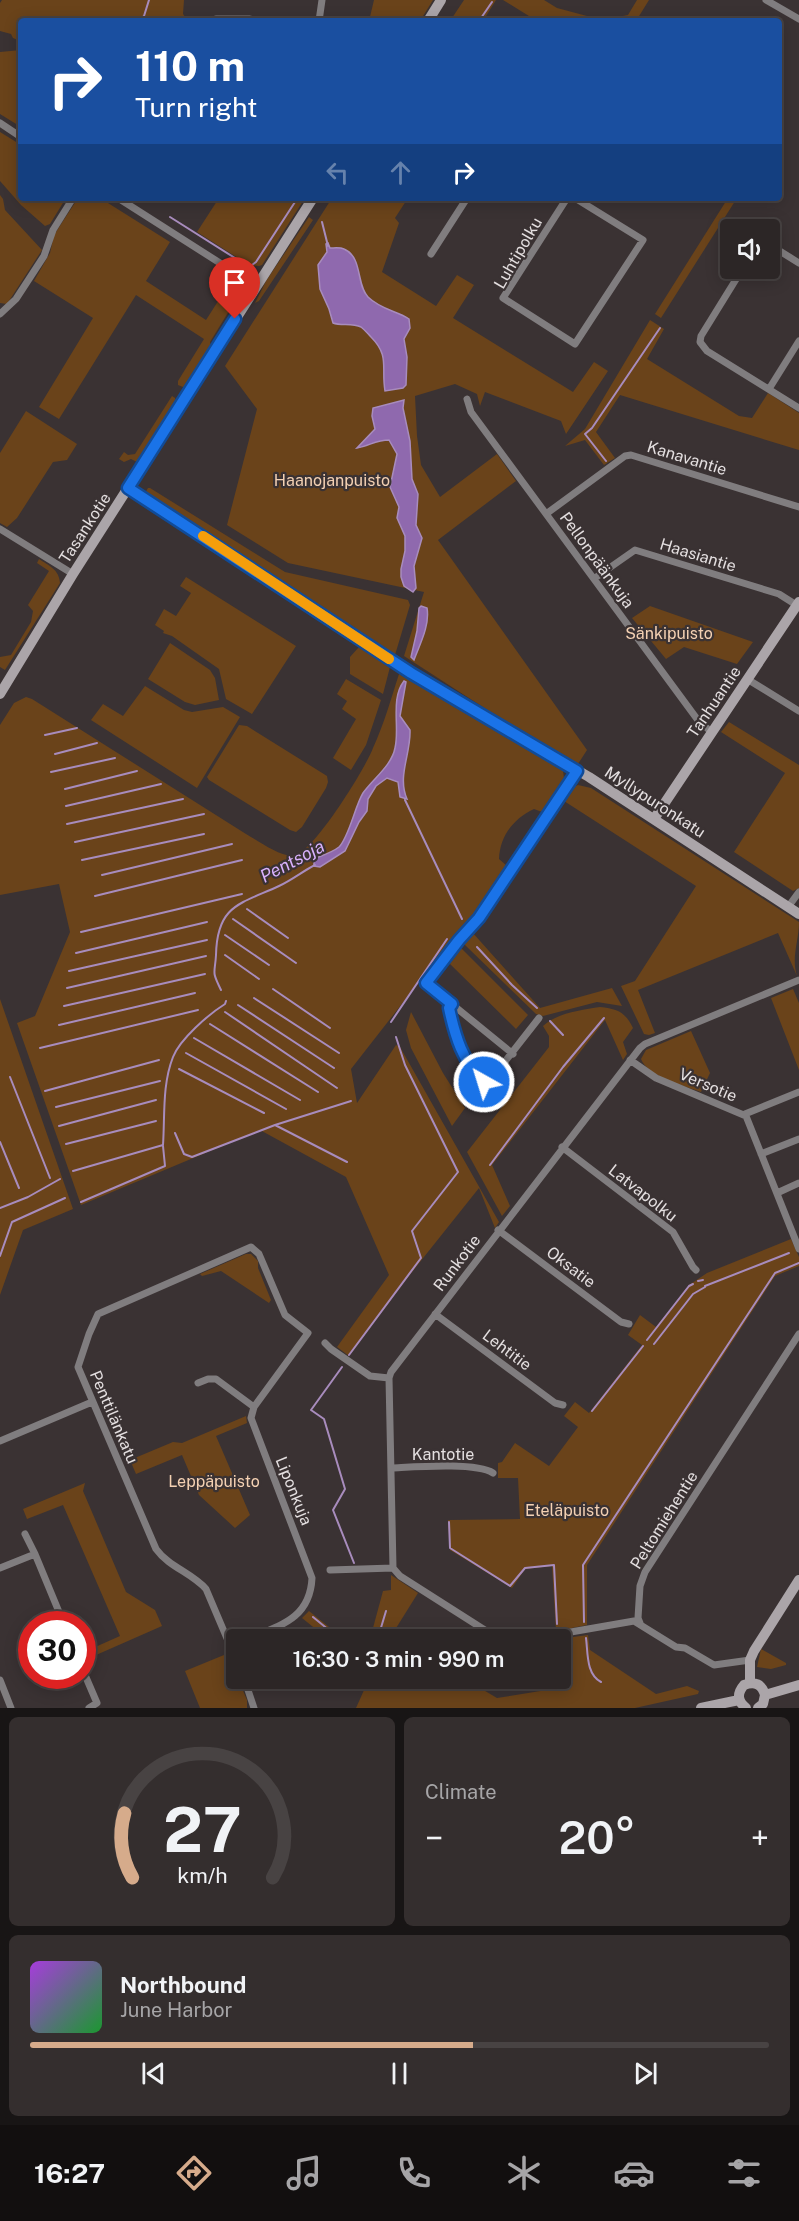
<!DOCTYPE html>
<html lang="en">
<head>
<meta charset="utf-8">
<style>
  :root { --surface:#2c2626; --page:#342e2e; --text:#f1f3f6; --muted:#a6a5a7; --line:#484343; --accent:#d6ab8b }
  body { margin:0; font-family:"Public Sans",sans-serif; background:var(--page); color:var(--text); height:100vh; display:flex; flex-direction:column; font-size:22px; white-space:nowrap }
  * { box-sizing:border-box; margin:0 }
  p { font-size:20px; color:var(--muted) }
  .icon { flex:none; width:33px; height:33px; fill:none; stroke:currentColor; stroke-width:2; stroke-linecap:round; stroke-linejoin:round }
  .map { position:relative; height:1708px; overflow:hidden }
  .drawer { display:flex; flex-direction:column; gap:9px; padding:9px; background:#181515; flex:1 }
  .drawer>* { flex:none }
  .hud { position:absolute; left:18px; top:18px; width:764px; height:183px; border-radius:6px; box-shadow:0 3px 15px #0003,0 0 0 2px var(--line); background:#1a4fa0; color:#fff; overflow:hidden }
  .controls { position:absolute; left:720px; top:219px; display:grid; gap:12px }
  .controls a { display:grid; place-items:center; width:60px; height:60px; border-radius:6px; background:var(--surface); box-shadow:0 3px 15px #0003,0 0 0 2px var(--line); font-size:30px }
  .speed { position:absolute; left:18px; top:1611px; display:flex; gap:12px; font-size:30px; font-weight:700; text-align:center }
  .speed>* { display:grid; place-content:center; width:78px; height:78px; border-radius:50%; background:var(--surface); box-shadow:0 3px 15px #0003,0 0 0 2px var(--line); line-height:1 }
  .speed .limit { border:9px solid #d22; background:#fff; color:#111 }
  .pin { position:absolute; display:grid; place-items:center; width:51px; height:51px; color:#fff; margin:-62px -26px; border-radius:50% 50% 50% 0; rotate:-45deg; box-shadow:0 0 6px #0007 }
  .pin .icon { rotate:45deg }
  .me { position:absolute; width:66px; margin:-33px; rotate:321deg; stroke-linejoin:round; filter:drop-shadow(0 0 4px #0008) }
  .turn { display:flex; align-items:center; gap:21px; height:126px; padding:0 18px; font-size:27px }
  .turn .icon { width:78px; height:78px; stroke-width:2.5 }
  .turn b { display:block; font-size:42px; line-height:51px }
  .lanes { display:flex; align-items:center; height:57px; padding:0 18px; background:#0003; justify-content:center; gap:30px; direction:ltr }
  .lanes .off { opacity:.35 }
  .big { font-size:45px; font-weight:600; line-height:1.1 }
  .drawer .card { flex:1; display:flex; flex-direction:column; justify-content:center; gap:9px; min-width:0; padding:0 21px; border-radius:9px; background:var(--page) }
  .drawer .dial { align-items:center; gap:0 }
  .dial svg { height:156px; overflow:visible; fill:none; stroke:var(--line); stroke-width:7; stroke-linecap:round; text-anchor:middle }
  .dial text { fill:var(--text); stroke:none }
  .song { display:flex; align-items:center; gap:18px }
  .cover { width:72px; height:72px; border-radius:9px; background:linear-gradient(135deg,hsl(280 70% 55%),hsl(130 70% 35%)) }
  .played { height:6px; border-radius:3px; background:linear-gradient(90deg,var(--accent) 60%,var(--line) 60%) }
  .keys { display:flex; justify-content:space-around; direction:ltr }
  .heat { display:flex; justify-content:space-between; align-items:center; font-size:33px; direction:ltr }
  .drawer .tiles { flex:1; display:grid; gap:9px; grid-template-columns:1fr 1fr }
  .card:last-child { grid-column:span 2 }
  .trip { position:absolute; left:226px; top:1629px; width:345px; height:60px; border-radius:6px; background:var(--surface); box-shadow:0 3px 15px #0003,0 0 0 2px var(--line); font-weight:600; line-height:60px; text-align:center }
  .dock { display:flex; height:96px; justify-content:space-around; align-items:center; background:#120f0f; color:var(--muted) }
  .dock .icon { width:42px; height:42px }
  .dock .on { color:var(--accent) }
  .dock b { font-size:27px; color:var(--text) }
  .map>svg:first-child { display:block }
  .green { fill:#6a431a }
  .water { fill:#8f69ae; stroke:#a88cbd; stroke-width:1.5 }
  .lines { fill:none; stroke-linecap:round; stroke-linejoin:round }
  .stream { stroke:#a88cbd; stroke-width:2 }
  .street { stroke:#807d7f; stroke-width:7 }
  .secondary { stroke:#aba5a9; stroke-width:10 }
  .route-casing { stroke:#114b97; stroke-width:15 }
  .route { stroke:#1a73e8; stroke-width:10 }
  .slow { stroke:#f59e0b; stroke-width:10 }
  .labels { text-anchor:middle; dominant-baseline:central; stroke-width:4.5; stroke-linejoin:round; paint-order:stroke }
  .street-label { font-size:16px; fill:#e4dfe0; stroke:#3a3233 }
  .park-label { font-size:16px; fill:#f4d1b3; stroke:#3a3233 }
  .water-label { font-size:18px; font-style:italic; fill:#d9b1fd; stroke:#3a3233 }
</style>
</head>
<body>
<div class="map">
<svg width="799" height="1708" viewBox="0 0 799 1708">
  <rect width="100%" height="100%" fill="#3a3233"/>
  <path class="green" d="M2,0H184L183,14L188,21H21L20,41L13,38L11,34L0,31V3Z
    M374,0H433L420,21H369Z
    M464,0H496L483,21H450Z
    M503,0H544L557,8L602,20L628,15L637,0H649L636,21H537Z
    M21,50V127L0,114V52Z
    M0,132L21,145V198H66L50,224L45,226L21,205L0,181Z
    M0,195L3,199L5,210L42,250L7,304L0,303Z
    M78,198H100L170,242L146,281L206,320L231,281L237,298L210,342L211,346L186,386L183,387L178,385V381L204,339L136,295L59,419L39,407L93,318L34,281L50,253L54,235Z
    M219,198H305L262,265L259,266L249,265L197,232Z
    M332,198H408L395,218L399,223L382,272L436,306L457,275L474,285L453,318L573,392L594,362L608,371L566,434L561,421L485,392L480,406L477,394L455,384L415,396L417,436L421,465L440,497L497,454L516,481L438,540L587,750L578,764L506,722L404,656L424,592L288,563L227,525L257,409L225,366Z
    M728,198H737L661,318L655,314Z
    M309,217L313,220L259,301L255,303L266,281Z
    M650,320L664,329L647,359L739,416L752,418L768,393L799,413V450L620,395L596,432L615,458L604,465L585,440L565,446L585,429Z
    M172,396L175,398L176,403L137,462L131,459L124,462L119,459L124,452L128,455L135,454Z
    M26,411L77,444L67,460L53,462L17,518L7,527L0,523V453Z
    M148,488H150L285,572L408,600L410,605L395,655L145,493Z
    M39,559C49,566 59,569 60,583L5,670L0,667V657L11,655L31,622L33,611L28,605L49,571L37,563Z
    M186,577L296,646L252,714L226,699L219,669L172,636L163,633L164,631L155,625L164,609L176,616L191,593L180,586Z
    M650,606L753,642L737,664L684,647L666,659L632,618Z
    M170,643L210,670L215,678L219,700L195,705L185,702L148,679Z
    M359,647L390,667L383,694L350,674V657Z
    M399,674L559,767L563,771L564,778L542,812L534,809C513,819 500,836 499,859L507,866L477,916L451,941L351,1069L357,1103L396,1045L400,1047L499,1222L495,1228L479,1188L408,1277L349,1356L337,1347L389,1275L346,1177L260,1130L81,1205L17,1023L35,1016L70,932L59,884L0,895V725L14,703L26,697L32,699L246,834C257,840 284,860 296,855C316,848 365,769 373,748C384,724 391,699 399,674Z
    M346,679L381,700L366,745L351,770L333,758L356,719L342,709L347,701L337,694Z
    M145,686L184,710L192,712L223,707L240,717L197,788L91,720L103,704L123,716Z
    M729,722L799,765V888L793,891L734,852L785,773L721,732Z
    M239,725L247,726L327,776L328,782L326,788L302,827L296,832L290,830L209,780L207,777Z
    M578,785L591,788L799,922C799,941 791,957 797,976L778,933L638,990L655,1033L649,1035L644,1034L621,986L635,981L696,886L564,801L572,788Z
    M472,932L540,1008L612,988L622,1006L597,1002L543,1016L536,1014L465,945V939Z
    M461,948L528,1015L516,1029L449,963Z
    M793,989L799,1003V1070L771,998Z
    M0,999L73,1209L23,1230L0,1295Z
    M600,1007C618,1009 625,1012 633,1028L623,1042L627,1054L623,1060L605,1020L492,1165L510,1206L502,1216L467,1152L549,1047V1036L543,1026C557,1013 581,1010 600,1007Z
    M411,1012L443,1073L465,1108L452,1126L411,1048L406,1030Z
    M691,1031L710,1073L701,1092C684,1086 647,1076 641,1059L646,1050Z
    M791,1239L799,1257V1266L775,1276L587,1565V1625L556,1631L552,1566L525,1569L512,1588L450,1550L448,1520L520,1519L518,1478H498V1463L502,1462L515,1443L549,1466L578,1427L564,1416L575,1402L589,1413L642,1345L628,1335L640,1315L656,1327L689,1285L707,1273Z
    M246,1254H251L258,1261V1268L271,1300L269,1303L221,1271L202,1276L200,1274Z
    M246,1416L247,1423L216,1436L250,1515L235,1528L199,1495L182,1455L136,1474L130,1460L173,1442L182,1443Z
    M85,1483L83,1491L126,1592L155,1610L162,1626L87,1659L84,1652L120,1636L63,1505L27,1519L23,1509Z
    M391,1575L418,1593L393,1633L402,1639H370L383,1591L391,1590Z
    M309,1611L344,1639H328L302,1618Z
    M588,1635L590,1650L656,1694L687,1686L699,1691L698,1694L635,1708H356L369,1679H465L497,1698L565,1687L561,1640L558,1639Z
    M761,1649L786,1663V1665L771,1669L757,1667Z
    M224,1655L229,1658L247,1700V1708H200L185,1671Z"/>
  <path class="water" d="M328,243L330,248C334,248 340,247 344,249C363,257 356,285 368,297C381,310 398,311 409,319L410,328L404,339L407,357L406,385L403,388L385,391C381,367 390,356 371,337C368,334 365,330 361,327C352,323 341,326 333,323L329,309L320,289L318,265L327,252L326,244Z
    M404,400L403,408L410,441L412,479L418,494L416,525L422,538L414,566L416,588L413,592L404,586L401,577V569L405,551V536L397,518L399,507L390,487L397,454L389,440C376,440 369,446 357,448L375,429L372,416L373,408Z
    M421,606L427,608C430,625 420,644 414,660L411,657L417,631L419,608Z
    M404,681L406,682L400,716L410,730C411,754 397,776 407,799L400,797L398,782L387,778L376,786L368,799L367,811L359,822L345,851L320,867L314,866V859C321,856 333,852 339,847C349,837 355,806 363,793C373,779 392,765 395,748C400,728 390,699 404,681Z"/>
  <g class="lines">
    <path class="stream" d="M138,21L144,16L149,0
      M479,21L492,2
      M291,198L296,202
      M170,217L246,265H252L256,262L295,202
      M322,222L328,246
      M606,461L585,434L592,428L660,328
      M45,735L77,728
      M55,754L97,743
      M51,772L115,758
      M65,789L137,771
      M405,800L462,919
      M66,806L161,784
      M67,824L183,799
      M75,842L204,814
      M82,860L204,834
      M102,875L232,844
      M95,896L242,860
      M247,909L288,938
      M233,919L296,963
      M81,932L242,894
      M225,935L269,965
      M477,947L512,985L537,1008
      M76,953L207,922
      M225,955L259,979
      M69,971L207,940
      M67,988L206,956
      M273,989L330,1028
      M221,990C211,970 215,974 216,955C217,905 240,904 279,886C292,880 303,871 315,865
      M254,998L339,1053
      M238,1005L334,1068
      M64,1006L205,974
      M225,1012L337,1088
      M550,1021L563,1035
      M391,1022L447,939
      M210,1024L318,1092
      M59,1025L195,993
      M194,1038L300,1100
      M40,1048L198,1010
      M186,1053L286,1109
      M179,1069L264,1113
      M10,1077L50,1178
      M45,1091L159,1060
      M56,1107L160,1081
      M275,1125L347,1162
      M59,1126L156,1100
      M175,1133L184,1154L192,1157L275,1125L351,1101
      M0,1142L19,1188
      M66,1144L156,1121
      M490,1165L563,1067L604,1018
      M73,1171L163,1145C165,1116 162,1085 173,1057C180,1039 209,1014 225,1004L226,1001
      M81,1202L165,1166L163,1146
      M0,1208L28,1197L60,1179
      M0,1256L12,1222L65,1198
      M698,1281L703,1280
      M705,1286L789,1253
      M647,1340L689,1286L693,1284
      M654,1344L693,1294L705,1287
      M349,1355L421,1258L412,1231L458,1172L405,1065L396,1037
      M342,1367L311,1410L324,1419L345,1489L333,1510L354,1563
      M592,1411L643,1346
      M449,1522L450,1548L510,1586L525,1568L554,1565L557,1624
      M313,1617L341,1640
      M584,1622L583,1565L775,1273L799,1263
      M384,1630L397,1638
      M380,1631L386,1611
      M586,1638C588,1653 586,1674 601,1682
      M377,1639L399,1640
      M377,1640L380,1631L392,1629"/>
    <path class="street" d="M766,0L799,19
      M216,19H249L259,21
      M319,21L322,0
      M0,123L21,137
      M118,198L256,286
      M567,198L503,298L575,344L643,240L575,198
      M770,245L799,263
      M431,254L467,198
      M743,268L701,336L700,342L707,351L799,408
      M0,314L16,299L44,256L53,230L73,198
      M769,389L799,341
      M467,399L471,412L700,723L712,732
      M546,514L625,456L631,455L799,507
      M0,529L73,574
      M595,578L635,550L779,594L798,606
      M747,679L799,711
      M788,907L799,892
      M452,1004L449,1008C453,1027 466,1080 489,1082L539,1018
      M513,1054L426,983L459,940L479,917L577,771
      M630,1060L656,1078L746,1116L799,1249
      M745,1114L799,1092
      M562,1147L673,1232L693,1267L696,1270
      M761,1154L799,1139
      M777,1193L799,1183
      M498,1230L621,1322L629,1324
      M435,1314L555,1403L563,1405
      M325,1343L331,1349L370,1376L389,1378
      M198,1383L208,1379H216L254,1407
      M0,1441L92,1402
      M392,1468C414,1467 476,1462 493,1473
      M25,1534L35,1554
      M0,1568L35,1554L64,1624
      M330,1570L393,1568
      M640,1623L638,1618L640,1586L645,1572L799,1334
      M504,1640L491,1634L400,1576L393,1568L389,1378L391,1372L640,1048L645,1044L799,980
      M525,1640L634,1621L676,1647L685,1648L714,1665L750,1660
      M237,1662L206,1589C192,1573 169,1567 156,1549L78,1367L89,1334L98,1314L251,1247L259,1254L285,1315L308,1333L254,1407L251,1418L312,1578C310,1620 278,1626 245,1640
      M82,1668L97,1703L89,1708
      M244,1678L254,1708
      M0,1680L11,1708"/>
    <path class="secondary" d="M428,21L441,0
      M128,488L411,673L589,777L799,914
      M0,694L73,574L313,198
      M654,819L799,602
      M750,1683V1660L754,1651L799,1580
      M765,1695L799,1685
      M701,1708L739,1700
      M746,1708C737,1701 737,1693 744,1685C755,1681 762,1684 765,1695L763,1704L758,1708"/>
  </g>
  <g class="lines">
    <g class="route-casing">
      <path id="route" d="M235,319L128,488L411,673L577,771L479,918L459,940L426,983L452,1004L449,1008C455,1036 463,1063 484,1082"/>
    </g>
    <use href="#route" class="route"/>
    <path class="slow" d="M203,536L389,659"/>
  </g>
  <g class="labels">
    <g class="street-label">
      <text transform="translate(518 253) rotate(-60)">Luhtipolku</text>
      <text transform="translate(687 458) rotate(17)">Kanavantie</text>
      <text transform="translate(85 528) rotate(-57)">Tasankotie</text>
      <text transform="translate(698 555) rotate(17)">Haasiantie</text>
      <text transform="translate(597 560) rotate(54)">Pellonpäänkuja</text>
      <text transform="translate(714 702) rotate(-56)">Tanhuantie</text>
      <text transform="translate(655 802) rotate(33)">Myllypuronkatu</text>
      <text transform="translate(708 1085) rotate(23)">Versotie</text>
      <text transform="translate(643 1193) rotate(38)">Latvapolku</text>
      <text transform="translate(457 1263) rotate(-53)">Runkotie</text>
      <text transform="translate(571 1267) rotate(37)">Oksatie</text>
      <text transform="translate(507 1350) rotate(37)">Lehtitie</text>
      <text transform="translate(114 1417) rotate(67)">Penttilänkatu</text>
      <text x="443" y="1454">Kantotie</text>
      <text transform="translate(294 1491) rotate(68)">Liponkuja</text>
      <text transform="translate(664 1520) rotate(-58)">Peltomiehentie</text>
    </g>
    <g class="park-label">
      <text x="332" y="480">Haanojanpuisto</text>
      <text x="669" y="633">Sänkipuisto</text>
      <text x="214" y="1481">Leppäpuisto</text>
      <text x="567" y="1510">Eteläpuisto</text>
    </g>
    <g class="water-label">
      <text transform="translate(292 861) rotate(-28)">Pentsoja</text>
    </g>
  </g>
</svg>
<div class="controls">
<a><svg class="icon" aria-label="sound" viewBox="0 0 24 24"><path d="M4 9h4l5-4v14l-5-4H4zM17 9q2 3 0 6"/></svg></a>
</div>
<div class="speed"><div class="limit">30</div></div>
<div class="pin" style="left:235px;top:319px;background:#d93025"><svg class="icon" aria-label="arrive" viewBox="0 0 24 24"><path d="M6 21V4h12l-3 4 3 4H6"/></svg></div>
<svg class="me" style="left:484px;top:1082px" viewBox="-20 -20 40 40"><circle r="17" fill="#1a73e8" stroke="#fff" stroke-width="3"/><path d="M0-11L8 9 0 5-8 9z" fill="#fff"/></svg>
<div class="trip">16:30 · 3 min · 990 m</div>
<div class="hud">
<div class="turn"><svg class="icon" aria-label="right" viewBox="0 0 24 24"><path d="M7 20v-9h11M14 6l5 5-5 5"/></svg><div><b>110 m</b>Turn right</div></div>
<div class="lanes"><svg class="icon off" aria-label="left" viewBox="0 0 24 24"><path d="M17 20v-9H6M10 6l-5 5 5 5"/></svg><svg class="icon off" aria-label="ahead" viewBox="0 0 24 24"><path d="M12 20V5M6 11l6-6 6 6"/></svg><svg class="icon" aria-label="right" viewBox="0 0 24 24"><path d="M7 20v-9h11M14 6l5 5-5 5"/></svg></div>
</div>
</div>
<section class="drawer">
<div class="tiles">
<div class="card dial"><svg viewBox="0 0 100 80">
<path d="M14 69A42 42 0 1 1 86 69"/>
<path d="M14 69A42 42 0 0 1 10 36" stroke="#d6ab8b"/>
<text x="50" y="56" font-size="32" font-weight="700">27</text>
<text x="50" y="72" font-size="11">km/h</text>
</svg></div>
<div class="card"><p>Climate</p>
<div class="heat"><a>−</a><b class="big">20°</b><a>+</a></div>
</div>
<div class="card">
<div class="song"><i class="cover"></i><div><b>Northbound</b><p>June Harbor</p></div></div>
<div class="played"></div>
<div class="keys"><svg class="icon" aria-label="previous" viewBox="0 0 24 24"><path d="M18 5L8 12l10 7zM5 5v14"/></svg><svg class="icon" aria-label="pause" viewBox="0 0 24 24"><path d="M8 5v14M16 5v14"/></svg><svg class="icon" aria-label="next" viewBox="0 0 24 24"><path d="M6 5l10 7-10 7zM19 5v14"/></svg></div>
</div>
</div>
</section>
<nav class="dock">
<b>16:27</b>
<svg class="icon on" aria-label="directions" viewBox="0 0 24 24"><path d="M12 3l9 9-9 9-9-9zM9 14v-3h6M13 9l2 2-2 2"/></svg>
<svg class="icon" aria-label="music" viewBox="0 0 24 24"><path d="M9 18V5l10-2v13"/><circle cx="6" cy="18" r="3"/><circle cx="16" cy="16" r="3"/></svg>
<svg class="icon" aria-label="phone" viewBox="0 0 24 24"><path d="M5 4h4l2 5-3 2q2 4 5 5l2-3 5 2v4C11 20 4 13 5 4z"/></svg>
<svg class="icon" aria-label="climate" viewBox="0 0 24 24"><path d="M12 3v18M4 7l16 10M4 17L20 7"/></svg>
<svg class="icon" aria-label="car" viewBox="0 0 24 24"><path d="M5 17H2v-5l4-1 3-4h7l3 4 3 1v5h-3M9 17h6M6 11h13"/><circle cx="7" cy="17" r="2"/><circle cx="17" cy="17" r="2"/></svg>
<svg class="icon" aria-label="filters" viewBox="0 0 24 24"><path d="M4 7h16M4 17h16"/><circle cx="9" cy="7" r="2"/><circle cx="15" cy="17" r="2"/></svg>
</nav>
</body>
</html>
